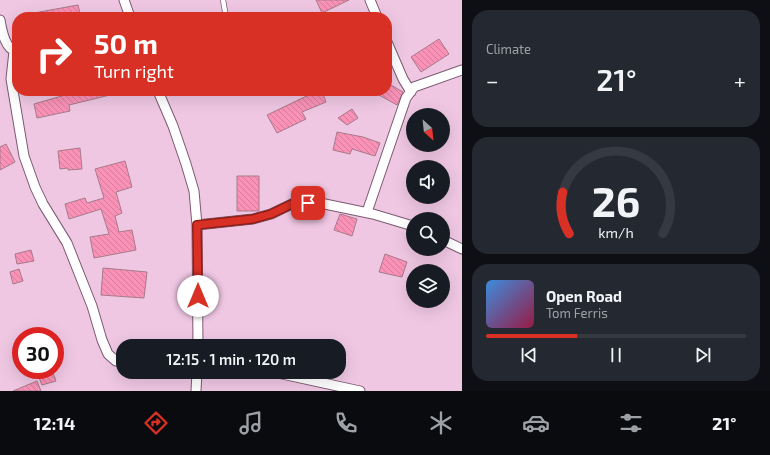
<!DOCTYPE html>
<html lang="en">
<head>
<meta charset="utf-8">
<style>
  :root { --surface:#171b24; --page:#242831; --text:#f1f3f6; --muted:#9ea1a6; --line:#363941; --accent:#d93025 }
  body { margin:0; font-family:"Exo 2",sans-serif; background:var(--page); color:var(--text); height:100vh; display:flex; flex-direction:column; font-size:15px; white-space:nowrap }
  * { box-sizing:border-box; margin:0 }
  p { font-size:13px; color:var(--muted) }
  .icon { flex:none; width:22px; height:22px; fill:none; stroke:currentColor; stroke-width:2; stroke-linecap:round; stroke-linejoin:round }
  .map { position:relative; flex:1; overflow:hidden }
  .panel { display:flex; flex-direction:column; gap:10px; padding:10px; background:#0d0f14; width:308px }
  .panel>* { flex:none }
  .banner { position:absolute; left:12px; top:12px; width:380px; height:84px; border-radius:16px; box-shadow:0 4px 16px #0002; background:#d93025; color:#fff; overflow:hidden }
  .needle { width:26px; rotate:153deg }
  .fabs { position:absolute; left:406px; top:108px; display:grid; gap:8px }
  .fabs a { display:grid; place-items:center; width:44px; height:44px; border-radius:50%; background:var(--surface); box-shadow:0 4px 16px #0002; font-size:20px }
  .speed { position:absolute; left:12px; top:327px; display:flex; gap:8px; font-size:20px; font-weight:700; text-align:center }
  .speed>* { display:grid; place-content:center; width:52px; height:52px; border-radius:50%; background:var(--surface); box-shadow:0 4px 16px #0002; line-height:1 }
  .speed .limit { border:6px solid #d22; background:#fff; color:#111 }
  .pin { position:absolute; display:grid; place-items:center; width:34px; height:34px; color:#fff; margin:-17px; border-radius:8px; box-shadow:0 2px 6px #0006 }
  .me { position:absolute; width:44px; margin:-22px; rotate:0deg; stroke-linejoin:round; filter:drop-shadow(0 0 3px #0008) }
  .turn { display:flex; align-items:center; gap:14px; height:84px; padding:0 16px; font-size:18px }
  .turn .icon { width:52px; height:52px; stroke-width:2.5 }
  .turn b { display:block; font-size:28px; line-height:34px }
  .big { font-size:30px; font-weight:600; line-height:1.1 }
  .panel .widget { flex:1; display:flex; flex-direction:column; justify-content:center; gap:6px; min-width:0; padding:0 14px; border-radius:16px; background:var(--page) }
  .panel .dial { align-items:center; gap:0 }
  .dial svg { height:104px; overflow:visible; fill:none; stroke:var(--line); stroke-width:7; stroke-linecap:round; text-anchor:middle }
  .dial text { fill:var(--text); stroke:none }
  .song { display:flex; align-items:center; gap:12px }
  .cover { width:48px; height:48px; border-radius:6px; background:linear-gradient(135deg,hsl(210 70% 55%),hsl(340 70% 35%)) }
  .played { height:4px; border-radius:2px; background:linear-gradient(90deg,var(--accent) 35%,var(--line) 35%) }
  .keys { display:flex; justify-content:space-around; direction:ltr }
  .heat { display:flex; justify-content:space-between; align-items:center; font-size:22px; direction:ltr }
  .trip { position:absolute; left:116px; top:339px; width:230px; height:40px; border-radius:16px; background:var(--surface); box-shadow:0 4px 16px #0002; font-weight:600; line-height:40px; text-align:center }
  .tab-bar { display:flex; height:64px; justify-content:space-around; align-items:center; background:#090b0e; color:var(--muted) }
  .tab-bar .icon { width:28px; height:28px }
  .tab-bar .active { color:var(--accent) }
  .tab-bar b { font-size:18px; color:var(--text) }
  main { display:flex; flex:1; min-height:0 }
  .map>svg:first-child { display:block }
  .building { fill:url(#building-back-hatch); stroke:#a77a89 }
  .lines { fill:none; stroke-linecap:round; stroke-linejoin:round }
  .lane-casing { stroke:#7d5a73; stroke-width:6 }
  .street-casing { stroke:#7d5a73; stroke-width:11 }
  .lane { stroke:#fff; stroke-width:4.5 }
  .street { stroke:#fff; stroke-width:9 }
  .route-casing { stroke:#8d1f18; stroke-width:10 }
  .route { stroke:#d93025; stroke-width:7 }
</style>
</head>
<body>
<main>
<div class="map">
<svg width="462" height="391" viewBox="0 0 462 391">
  <defs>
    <pattern id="building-back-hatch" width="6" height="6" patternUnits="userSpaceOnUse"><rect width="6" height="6" fill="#fa92b8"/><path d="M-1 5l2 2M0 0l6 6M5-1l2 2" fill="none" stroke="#d67d9e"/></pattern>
  </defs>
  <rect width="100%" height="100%" fill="#efc7e3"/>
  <path class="building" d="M316,0H349L322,13Z
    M78,5L81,17H35L34,13Z
    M439,39L449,54L421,72L411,57Z
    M389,84L403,92L397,105L379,95L383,91H387V87Z
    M71,91H114V94L69,105L70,111L37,118L34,104L72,93Z
    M317,91H322L326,102L302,112L306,119L277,133L267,115Z
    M352,109L358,118L347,125L338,118Z
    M337,132L363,137L380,143L375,156L352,149L350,154L333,150Z
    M6,144L15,162L0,170V147Z
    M80,148L82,169L68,170V168L60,169L58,151Z
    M125,161L132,187L116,192L122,213L115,216L119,232L132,230L136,250L94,258L90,237L109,234L101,209L69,219L65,204L85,198L87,203L104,198L95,169Z
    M237,176H259V211H237Z
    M340,214L357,219L352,236L334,230Z
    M31,250L34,261L17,264L15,254Z
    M385,254L407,262L402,277L379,272Z
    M103,268L147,272L144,298L101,295Z
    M19,269L23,281L13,284L10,272Z
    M36,370H52L56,381L42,385Z
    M37,381L41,391H13Z"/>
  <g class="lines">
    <g class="lane-casing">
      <path id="lane" d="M223,0L226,17"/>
    </g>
    <g class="street-casing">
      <path id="street" d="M124,0L130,17
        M370,0L377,17
        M0,20C2,31 5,49 17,52
        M387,42L403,79L411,92
        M14,51L11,79L24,156L35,187L43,204L67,243L92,306L102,340L108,354L116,361L123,360
        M158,91L173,126L186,164L194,191L197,225L198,346
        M367,212L406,98L414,87L462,70
        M197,225L253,219L271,214L296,202L320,203L373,214L413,226
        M443,240L462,249
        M273,372L360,391
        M196,391L197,372"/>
    </g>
    <use href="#lane" class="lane"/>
    <use href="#street" class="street"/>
  </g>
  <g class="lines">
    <g class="route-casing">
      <path id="route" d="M198,296L197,225L253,219L271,214L296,202L308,203"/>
    </g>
    <use href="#route" class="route"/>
  </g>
</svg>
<div class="fabs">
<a><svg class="needle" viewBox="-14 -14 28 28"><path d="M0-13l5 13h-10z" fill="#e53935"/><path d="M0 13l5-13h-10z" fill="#9ea1a6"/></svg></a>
<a><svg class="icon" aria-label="sound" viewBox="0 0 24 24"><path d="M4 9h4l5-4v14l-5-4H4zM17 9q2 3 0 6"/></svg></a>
<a><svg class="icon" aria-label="search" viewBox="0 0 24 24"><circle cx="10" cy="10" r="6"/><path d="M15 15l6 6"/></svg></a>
<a><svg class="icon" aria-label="layers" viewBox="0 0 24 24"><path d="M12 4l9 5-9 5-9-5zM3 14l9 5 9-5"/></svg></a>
</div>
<div class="speed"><div class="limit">30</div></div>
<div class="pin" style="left:308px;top:203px;background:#d93025"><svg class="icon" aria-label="arrive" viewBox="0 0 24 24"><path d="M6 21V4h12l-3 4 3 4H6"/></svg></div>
<svg class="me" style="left:198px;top:296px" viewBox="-20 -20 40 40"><circle r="19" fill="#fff"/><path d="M0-13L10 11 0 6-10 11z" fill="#d93025"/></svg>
<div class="trip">12:15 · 1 min · 120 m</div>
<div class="banner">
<div class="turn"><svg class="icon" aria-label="right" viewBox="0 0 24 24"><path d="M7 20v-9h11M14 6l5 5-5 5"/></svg><div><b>50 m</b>Turn right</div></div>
</div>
</div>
<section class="panel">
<div class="widget"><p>Climate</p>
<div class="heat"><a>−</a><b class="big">21°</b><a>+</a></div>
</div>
<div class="widget dial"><svg viewBox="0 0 100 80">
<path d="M14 69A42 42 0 1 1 86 69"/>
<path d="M14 69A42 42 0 0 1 9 37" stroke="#d93025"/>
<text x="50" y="56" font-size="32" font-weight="700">26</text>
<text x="50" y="72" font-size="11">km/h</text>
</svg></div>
<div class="widget">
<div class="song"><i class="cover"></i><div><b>Open Road</b><p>Tom Ferris</p></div></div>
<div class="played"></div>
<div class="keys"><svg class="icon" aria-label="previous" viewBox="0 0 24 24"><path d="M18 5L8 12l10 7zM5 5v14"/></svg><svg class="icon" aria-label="pause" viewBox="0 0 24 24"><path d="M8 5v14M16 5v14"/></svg><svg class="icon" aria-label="next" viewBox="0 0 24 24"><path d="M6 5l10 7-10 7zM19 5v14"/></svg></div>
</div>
</section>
</main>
<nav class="tab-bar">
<b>12:14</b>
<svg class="icon active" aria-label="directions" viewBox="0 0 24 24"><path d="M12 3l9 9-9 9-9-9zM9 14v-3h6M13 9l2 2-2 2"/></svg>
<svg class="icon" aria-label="music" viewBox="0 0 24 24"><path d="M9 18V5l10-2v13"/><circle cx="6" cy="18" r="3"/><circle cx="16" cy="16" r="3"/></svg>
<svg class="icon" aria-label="phone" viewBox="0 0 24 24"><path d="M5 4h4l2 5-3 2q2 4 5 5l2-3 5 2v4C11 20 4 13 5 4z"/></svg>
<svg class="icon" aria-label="climate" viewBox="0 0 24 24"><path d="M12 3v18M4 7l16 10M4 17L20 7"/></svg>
<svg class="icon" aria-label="car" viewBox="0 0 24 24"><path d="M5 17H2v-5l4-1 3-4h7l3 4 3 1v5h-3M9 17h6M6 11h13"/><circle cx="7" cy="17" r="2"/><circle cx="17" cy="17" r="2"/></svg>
<svg class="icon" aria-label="filters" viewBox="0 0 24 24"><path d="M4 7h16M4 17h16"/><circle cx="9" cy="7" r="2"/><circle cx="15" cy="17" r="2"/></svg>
<b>21°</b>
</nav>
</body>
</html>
